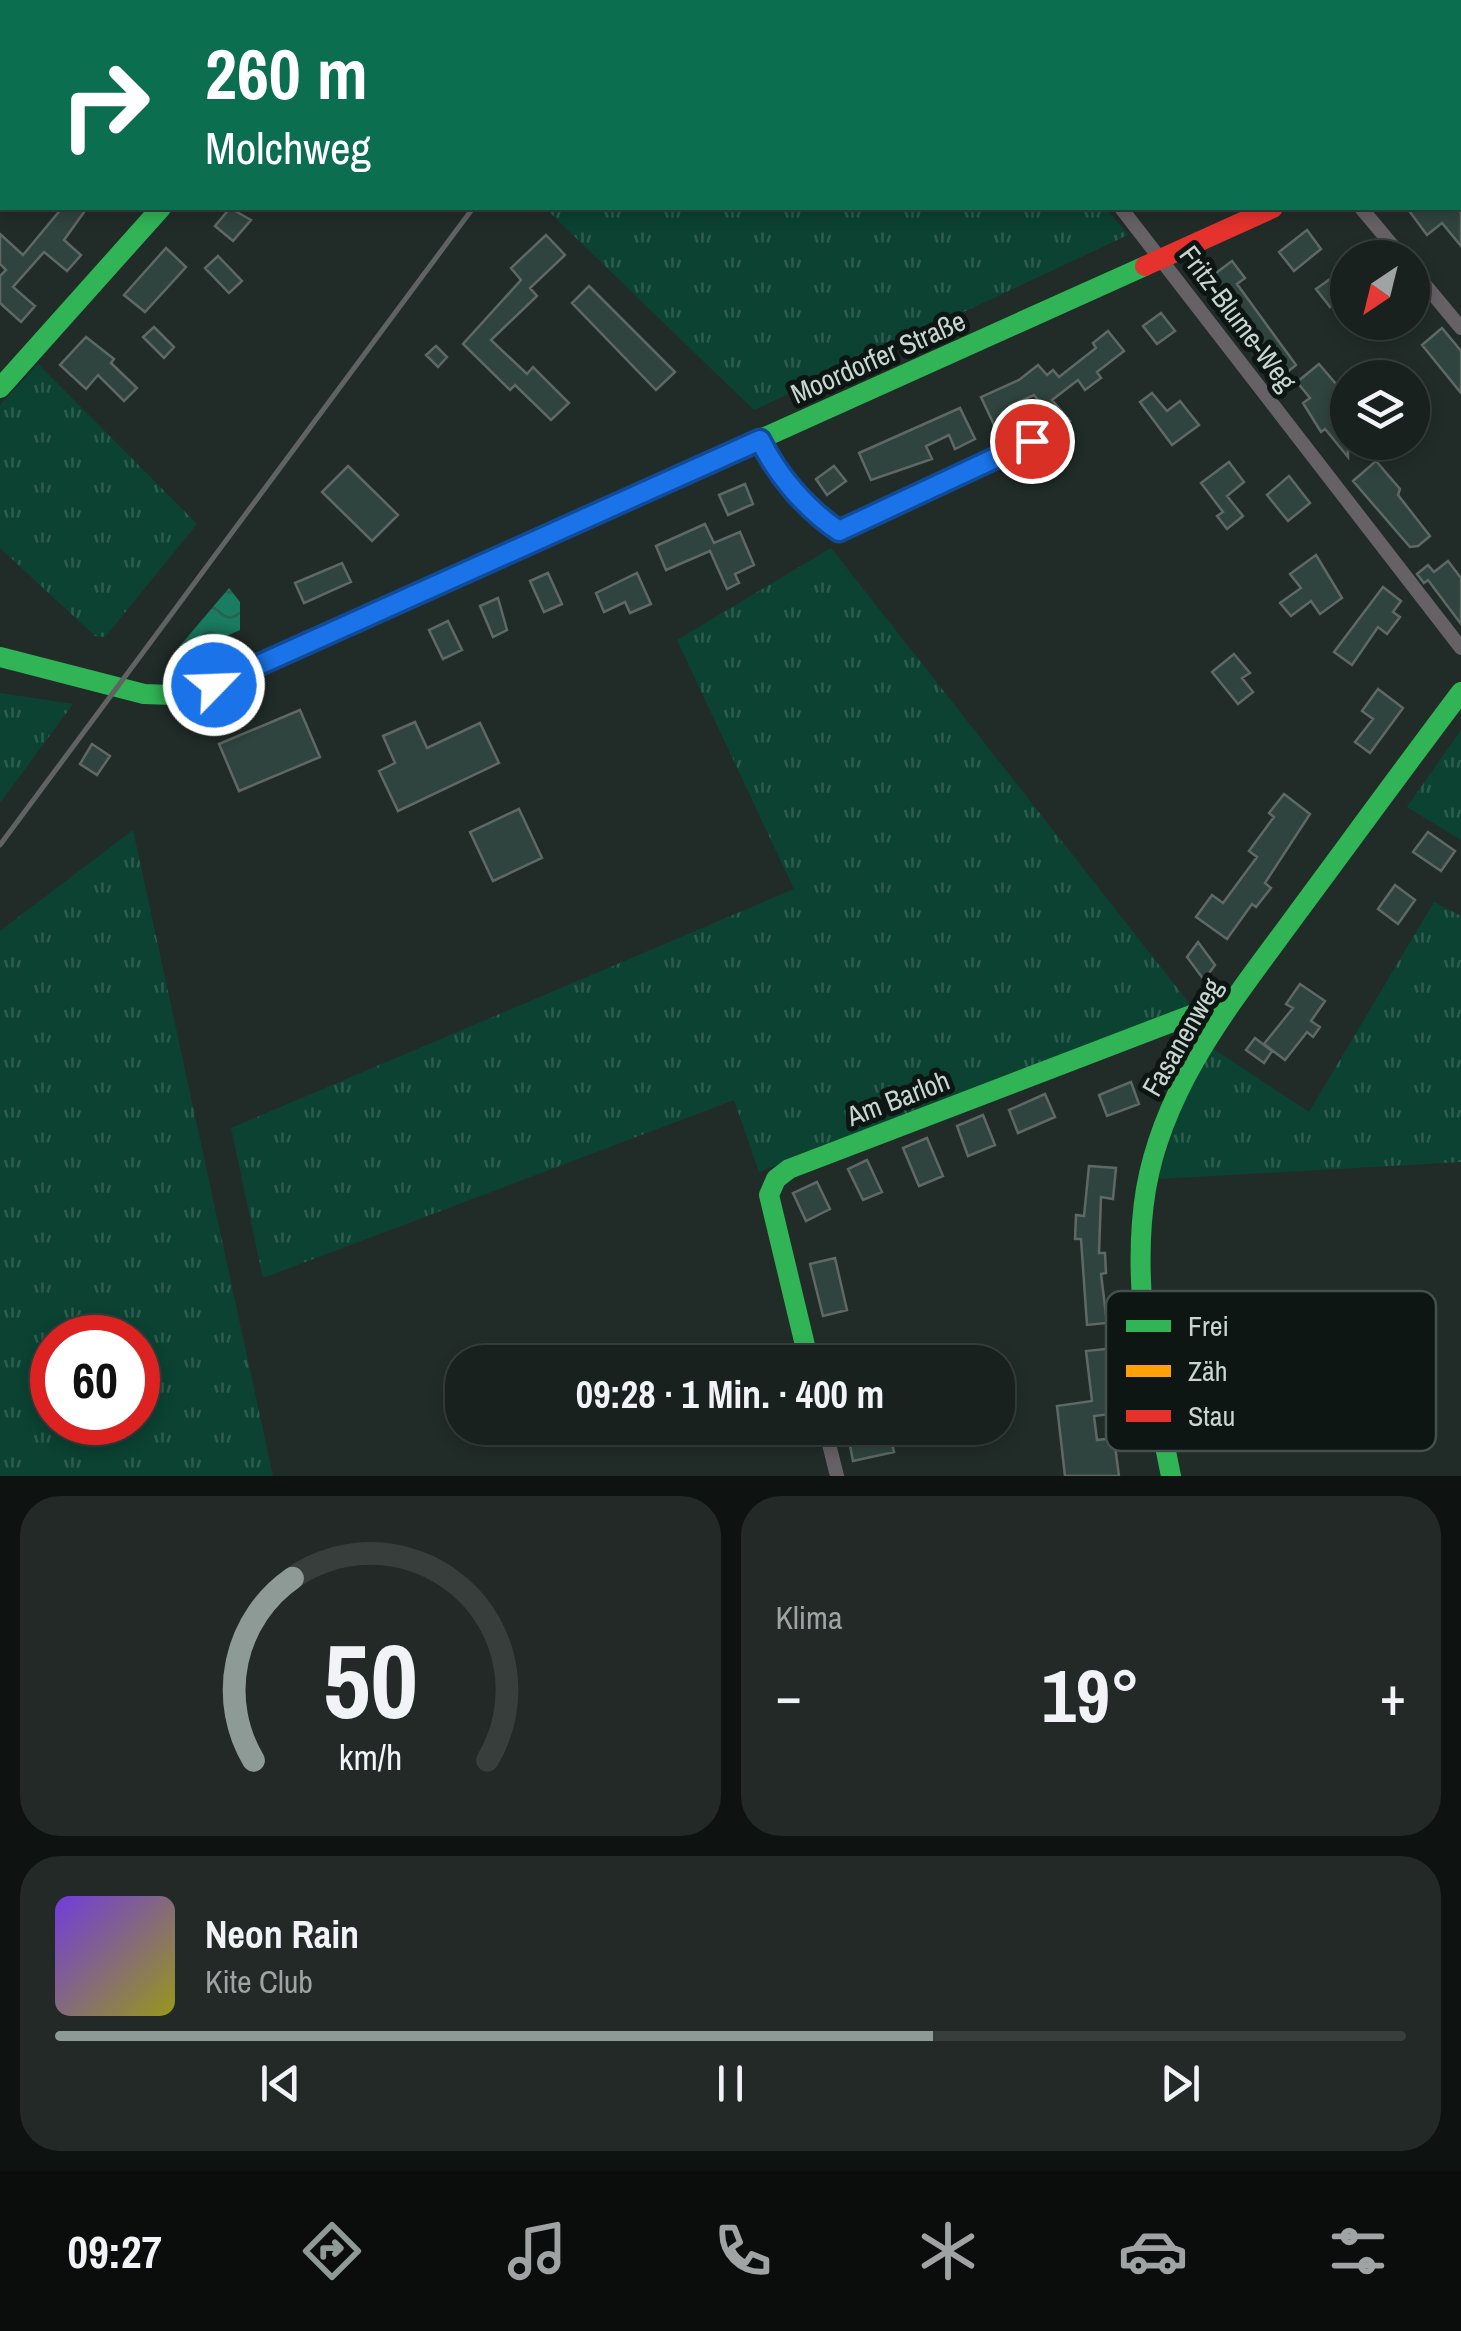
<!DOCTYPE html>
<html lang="de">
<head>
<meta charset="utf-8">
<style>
  :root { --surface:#19211e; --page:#222927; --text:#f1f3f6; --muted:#9fa3a4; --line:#373e3c; --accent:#8e9a95 }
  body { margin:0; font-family:"Archivo Narrow",sans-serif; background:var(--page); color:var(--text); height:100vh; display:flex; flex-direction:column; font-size:38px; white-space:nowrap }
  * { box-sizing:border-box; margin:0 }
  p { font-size:32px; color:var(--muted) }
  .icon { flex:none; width:55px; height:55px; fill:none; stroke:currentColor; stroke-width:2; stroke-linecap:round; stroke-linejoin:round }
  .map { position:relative; height:1476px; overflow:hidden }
  .sheet { display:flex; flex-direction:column; gap:20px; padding:20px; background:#0e1210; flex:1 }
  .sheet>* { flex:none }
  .hud { position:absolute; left:0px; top:0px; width:1462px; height:210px; box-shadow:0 5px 15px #0003,0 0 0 2px var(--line); background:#0b6e4f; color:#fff; overflow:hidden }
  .needle { width:65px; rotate:215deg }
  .fabs { position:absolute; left:1330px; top:240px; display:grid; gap:20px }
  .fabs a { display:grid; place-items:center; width:100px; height:100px; border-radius:50%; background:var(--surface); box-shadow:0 5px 15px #0003,0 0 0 2px var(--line); font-size:50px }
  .speed { position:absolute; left:30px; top:1315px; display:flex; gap:20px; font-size:50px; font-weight:700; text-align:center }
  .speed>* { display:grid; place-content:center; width:130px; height:130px; border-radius:50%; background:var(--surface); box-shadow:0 5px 15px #0003,0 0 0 2px var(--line); line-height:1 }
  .speed .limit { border:15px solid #d22; background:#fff; color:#111 }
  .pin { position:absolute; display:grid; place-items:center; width:85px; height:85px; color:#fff; margin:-42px; border:5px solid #fff; border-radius:50%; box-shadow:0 2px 10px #0007 }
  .me { position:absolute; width:110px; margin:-55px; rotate:66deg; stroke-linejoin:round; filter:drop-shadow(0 0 8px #0008) }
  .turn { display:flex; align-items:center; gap:35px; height:210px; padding:0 40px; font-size:45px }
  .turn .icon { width:130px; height:130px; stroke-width:2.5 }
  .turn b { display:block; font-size:70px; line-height:85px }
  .big { font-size:75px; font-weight:700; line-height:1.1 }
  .sheet .tile { flex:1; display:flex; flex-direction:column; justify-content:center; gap:15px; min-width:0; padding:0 35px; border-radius:40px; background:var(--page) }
  .sheet .dial { align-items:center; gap:0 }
  .dial svg { height:260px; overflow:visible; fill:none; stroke:var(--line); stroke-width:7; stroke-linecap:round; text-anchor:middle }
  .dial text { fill:var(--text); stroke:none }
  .song { display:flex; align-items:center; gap:30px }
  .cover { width:120px; height:120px; border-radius:15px; background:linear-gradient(135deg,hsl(260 70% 55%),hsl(60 70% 35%)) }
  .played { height:10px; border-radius:5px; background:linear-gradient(90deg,var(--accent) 65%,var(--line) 65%) }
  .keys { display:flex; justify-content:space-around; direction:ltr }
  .heat { display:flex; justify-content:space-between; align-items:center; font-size:55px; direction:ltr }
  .sheet .tiles { flex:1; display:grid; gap:20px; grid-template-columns:1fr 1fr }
  .tile:last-child { grid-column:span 2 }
  .trip { position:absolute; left:445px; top:1345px; width:570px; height:100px; border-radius:40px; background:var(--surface); box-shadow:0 5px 15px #0003,0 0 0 2px var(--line); font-weight:700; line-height:100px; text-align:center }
  .menu { display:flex; height:160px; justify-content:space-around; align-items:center; background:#0a0d0c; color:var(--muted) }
  .menu .icon { width:70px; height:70px }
  .menu .active { color:var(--accent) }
  .menu b { font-size:45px; color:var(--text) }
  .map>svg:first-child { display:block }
  .grass { fill:url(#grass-tufts); fill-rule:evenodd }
  .water { fill:url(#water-waves) }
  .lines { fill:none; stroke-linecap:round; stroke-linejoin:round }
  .stream { stroke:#197d61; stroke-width:5 }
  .building { fill:#2f443e; stroke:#5f6864; stroke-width:2.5 }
  .street { stroke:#656165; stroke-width:14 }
  .fast { stroke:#30b455; stroke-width:20 }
  .slow { stroke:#ff9f0a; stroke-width:20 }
  .jam { stroke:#e5322d; stroke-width:20 }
  .rail { stroke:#606263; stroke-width:5 }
  .route-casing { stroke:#114b97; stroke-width:25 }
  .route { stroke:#1a73e8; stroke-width:18 }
  .labels { text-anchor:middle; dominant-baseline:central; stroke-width:10; stroke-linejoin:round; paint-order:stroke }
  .street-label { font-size:28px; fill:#c9d5d0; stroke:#0d1612 }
  .key { fill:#0d1612; stroke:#454f4b; stroke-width:2.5 }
  .key-label { font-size:28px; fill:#c9d5d0 }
</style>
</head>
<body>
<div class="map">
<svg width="1461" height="1476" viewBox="0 0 1461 1476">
  <defs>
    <pattern id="grass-tufts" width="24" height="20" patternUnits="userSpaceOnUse" patternTransform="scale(2.5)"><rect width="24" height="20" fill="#0b4232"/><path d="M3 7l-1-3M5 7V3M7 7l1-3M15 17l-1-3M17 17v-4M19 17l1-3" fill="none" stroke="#2d5c4f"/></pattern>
    <pattern id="water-waves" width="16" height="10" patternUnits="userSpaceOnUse" patternTransform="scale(2.5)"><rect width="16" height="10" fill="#197d61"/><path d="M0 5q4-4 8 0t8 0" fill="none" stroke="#296251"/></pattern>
  </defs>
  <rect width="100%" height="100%" fill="#212c28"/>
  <path class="grass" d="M652,0H912L650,2Z
    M1306,0H1461V105L1460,2Z
    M545,208H1013L1019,212L1023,208H1106L1128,235L754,410Z
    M38,364L197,524L105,637L95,636L0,548V405Z
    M831,548L1193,1008L759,1172L734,1100L263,1278L231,1128L794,889L677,640Z
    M0,693L73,704L0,803Z
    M1461,730V840L1407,807Z
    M133,830L273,1476H0V931ZM52,1338H138V1422H52Z
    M1434,902L1461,916V1162L1158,1179L1183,1098L1212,1048L1309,1112Z"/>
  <path class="water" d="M229,588L240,602V630L184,655L179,647Z"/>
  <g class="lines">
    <path class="stream" d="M1218,0L1220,2"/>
  </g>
  <path class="building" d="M62,208H87L64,240L81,255L67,271L44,252L13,287L35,306L21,322L0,303V276L6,270L0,264V234L23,255Z
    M230,208L251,220L233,241L215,226Z
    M1416,208H1457L1461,213V246L1442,223L1427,235L1410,212Z
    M1307,230L1321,249L1294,271L1279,252Z
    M546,235L565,255L530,288L537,296L491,340L527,374L533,367L569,403L551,420L515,385L510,390L463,344L521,280L511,268Z
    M166,248L186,267L145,312L124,295Z
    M218,256L242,281L229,293L205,268Z
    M1232,261L1245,278L1237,284L1296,365L1280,378L1204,282Z
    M1340,272L1348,283V294L1330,307L1316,289Z
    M589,286L675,372L656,390L572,303Z
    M1161,313L1175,331L1157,344L1143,326Z
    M154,327L174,347L164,358L143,337Z
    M1442,328L1461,351V393L1422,345Z
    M1108,331L1124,351L1097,372L1101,378L1085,390L1078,380L1052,400L1070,421L1054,434L1044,422L1051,416L1034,395L1010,406L1017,420L996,429L981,397L1019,380L1038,365L1047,375L1053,370L1059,377L1096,348L1093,343Z
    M86,337L114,359L111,363L137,388L124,401L98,375L86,389L60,365Z
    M436,346L447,357L438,367L426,355Z
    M1319,364L1348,398V457L1325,429L1321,432L1303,403L1310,398L1297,382Z
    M1152,393L1167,411L1180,401L1199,425L1172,445L1140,402Z
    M960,408L975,439L955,449L949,435L926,446L932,459L871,480L859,453Z
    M1376,461L1400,489L1398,495L1430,536L1418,546L1410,547L1353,481Z
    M1229,462L1244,482L1227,496L1243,516L1227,529L1217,516L1223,512L1201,483Z
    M348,466L398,515L372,541L322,492Z
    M834,466L846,481L827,495L816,479Z
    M1289,476L1310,503L1288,521L1267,495Z
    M745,484L753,504L728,515L719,495Z
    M705,524L714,543L740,532L754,565L735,574L739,583L727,589L710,551L666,570L656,546Z
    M1316,555L1342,598L1320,614L1311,601L1291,616L1280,603L1301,588L1290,574Z
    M1448,561L1461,578V624L1428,580L1424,583L1417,574L1428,565L1434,572Z
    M342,563L351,582L304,603L295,583Z
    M548,573L562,604L544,612L530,581Z
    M637,573L651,604L630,613L625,602L604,612L596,593Z
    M1383,587L1401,601L1393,612L1400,617L1387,634L1378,627L1352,665L1334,652Z
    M498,598L507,630L493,637L480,606Z
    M448,621L462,650L443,659L429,630Z
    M1234,654L1250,673L1242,678L1253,692L1238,704L1212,672Z
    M1378,689L1403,708L1370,753L1355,742L1373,719L1362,711Z
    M300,710L320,757L239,791L219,744Z
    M415,722L427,748L480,723L499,763L398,811L379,771L395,763L383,736Z
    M92,744L110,756L97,775L80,764Z
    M1284,794L1310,814L1265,883L1271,888L1256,907L1252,904L1227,939L1196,917L1212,895L1223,903L1257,857L1249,851L1274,817L1269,813Z
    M519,809L542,858L493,881L470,832Z
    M1428,832L1455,851L1441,871L1413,852Z
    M1395,885L1415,900L1398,924L1378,909Z
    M1198,942L1215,965L1204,980L1187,957Z
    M1300,984L1325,1001L1311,1021L1320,1027L1313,1037L1307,1032L1285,1060L1264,1044L1293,1008L1286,1004Z
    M1255,1038L1272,1051L1264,1063L1246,1050Z
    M1131,1082L1139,1104L1107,1116L1099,1095Z
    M1045,1094L1055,1117L1018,1133L1009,1110Z
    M983,1115L995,1145L968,1156L957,1126Z
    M927,1138L943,1176L919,1186L903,1148Z
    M867,1160L882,1192L863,1200L848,1169Z
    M1089,1166L1116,1168L1113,1199L1101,1197L1099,1253H1105L1106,1273L1101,1274L1107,1323L1087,1325L1081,1239H1075L1076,1215L1084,1216Z
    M817,1182L830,1209L806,1221L793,1193Z
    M835,1258L847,1310L823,1316L810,1264Z
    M1115,1348L1127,1412L1094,1416L1097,1440L1114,1438L1119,1476H1065L1057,1406L1092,1401L1086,1351Z
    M863,1349L866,1362H825V1357Z
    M882,1428H888L894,1452L853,1461L848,1435Z"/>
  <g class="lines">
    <path class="street" d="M255,0L258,2
      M962,0L964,2
      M1193,0L1195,2
      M138,2L140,0
      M0,8L2,4
      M0,108L2,110
      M1121,208L1461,648
      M1361,208L1403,258
      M1412,269L1461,328
      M760,440C777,476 806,509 839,531L1032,441
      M825,1428L837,1476"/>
    <path class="fast" d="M1460,124H1461
      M0,388L161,208
      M0,657L144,694L173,695L214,685L1145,266
      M809,1362L769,1195L776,1179L789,1169L1191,1015L1220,1017
      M1171,1476C1152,1383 1130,1285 1146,1189C1165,1081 1235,999 1298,912C1352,839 1406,765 1461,692"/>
    <path class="slow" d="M342,2L345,0"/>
    <path class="jam" d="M1145,266L1273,208"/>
    <path class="rail" d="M625,2L627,0
      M0,845L473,208"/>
  </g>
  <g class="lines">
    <g class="route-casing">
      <path id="route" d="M214,685L760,440C778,476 806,509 839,531L1032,441"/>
    </g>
    <use href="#route" class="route"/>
  </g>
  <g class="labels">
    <g class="street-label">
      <text transform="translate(1238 318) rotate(53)">Fritz-Blume-Weg</text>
      <text transform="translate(878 357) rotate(-24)">Moordorfer Straße</text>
      <text transform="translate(1182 1037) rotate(-60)">Fasanenweg</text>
      <text transform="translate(898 1098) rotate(-21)">Am Barloh</text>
    </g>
  </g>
  <rect x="1106" y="1291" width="330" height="160" rx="15" class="key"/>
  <rect x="1126" y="1320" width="45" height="12" fill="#30b455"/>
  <rect x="1126" y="1365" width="45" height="12" fill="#ff9f0a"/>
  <rect x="1126" y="1410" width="45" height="12" fill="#e5322d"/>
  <g class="key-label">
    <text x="1188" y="1336">Frei</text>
    <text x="1188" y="1381">Zäh</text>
    <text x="1188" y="1426">Stau</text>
  </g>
</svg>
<div class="fabs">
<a><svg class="needle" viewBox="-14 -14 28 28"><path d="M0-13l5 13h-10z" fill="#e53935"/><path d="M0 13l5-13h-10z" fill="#9fa3a4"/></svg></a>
<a><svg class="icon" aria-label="layers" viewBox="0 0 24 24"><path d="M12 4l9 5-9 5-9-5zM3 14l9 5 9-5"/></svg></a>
</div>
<div class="speed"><div class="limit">60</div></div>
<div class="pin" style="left:1032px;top:441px;background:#d93025"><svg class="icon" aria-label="arrive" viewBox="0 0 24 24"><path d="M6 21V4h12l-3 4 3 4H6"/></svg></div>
<svg class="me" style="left:214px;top:685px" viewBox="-20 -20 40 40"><circle r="17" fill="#1a73e8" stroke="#fff" stroke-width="3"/><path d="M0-11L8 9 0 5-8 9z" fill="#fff"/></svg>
<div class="trip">09:28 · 1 Min. · 400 m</div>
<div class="hud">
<div class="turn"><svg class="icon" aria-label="right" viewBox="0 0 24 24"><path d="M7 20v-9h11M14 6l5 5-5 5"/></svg><div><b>260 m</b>Molchweg</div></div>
</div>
</div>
<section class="sheet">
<div class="tiles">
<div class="tile dial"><svg viewBox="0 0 100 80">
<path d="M14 69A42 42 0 1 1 86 69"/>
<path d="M14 69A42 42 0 0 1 26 13" stroke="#8e9a95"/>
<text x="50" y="56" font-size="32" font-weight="700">50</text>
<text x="50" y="72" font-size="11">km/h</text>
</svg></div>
<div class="tile"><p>Klima</p>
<div class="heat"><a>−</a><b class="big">19°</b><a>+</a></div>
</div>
<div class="tile">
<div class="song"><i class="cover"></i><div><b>Neon Rain</b><p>Kite Club</p></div></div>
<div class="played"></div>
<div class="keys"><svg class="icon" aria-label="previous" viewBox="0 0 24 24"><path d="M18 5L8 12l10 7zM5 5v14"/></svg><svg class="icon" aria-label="pause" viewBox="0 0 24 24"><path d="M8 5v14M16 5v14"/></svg><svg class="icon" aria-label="next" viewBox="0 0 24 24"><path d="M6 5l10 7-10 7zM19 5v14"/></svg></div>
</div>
</div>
</section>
<nav class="menu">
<b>09:27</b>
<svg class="icon active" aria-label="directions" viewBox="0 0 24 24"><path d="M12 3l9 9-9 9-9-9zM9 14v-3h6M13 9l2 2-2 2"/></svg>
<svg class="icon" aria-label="music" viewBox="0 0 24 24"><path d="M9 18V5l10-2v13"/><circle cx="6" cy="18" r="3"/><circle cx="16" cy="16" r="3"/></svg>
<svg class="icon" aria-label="phone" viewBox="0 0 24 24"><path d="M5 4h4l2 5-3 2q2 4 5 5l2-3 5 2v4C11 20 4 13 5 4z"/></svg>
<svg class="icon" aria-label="climate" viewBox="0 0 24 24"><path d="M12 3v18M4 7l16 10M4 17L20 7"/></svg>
<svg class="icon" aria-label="car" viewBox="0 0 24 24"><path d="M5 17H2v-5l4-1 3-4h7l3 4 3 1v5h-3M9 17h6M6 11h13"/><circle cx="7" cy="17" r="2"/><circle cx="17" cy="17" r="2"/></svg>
<svg class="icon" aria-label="filters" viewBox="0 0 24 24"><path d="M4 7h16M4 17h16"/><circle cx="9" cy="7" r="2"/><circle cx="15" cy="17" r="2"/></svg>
</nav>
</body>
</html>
